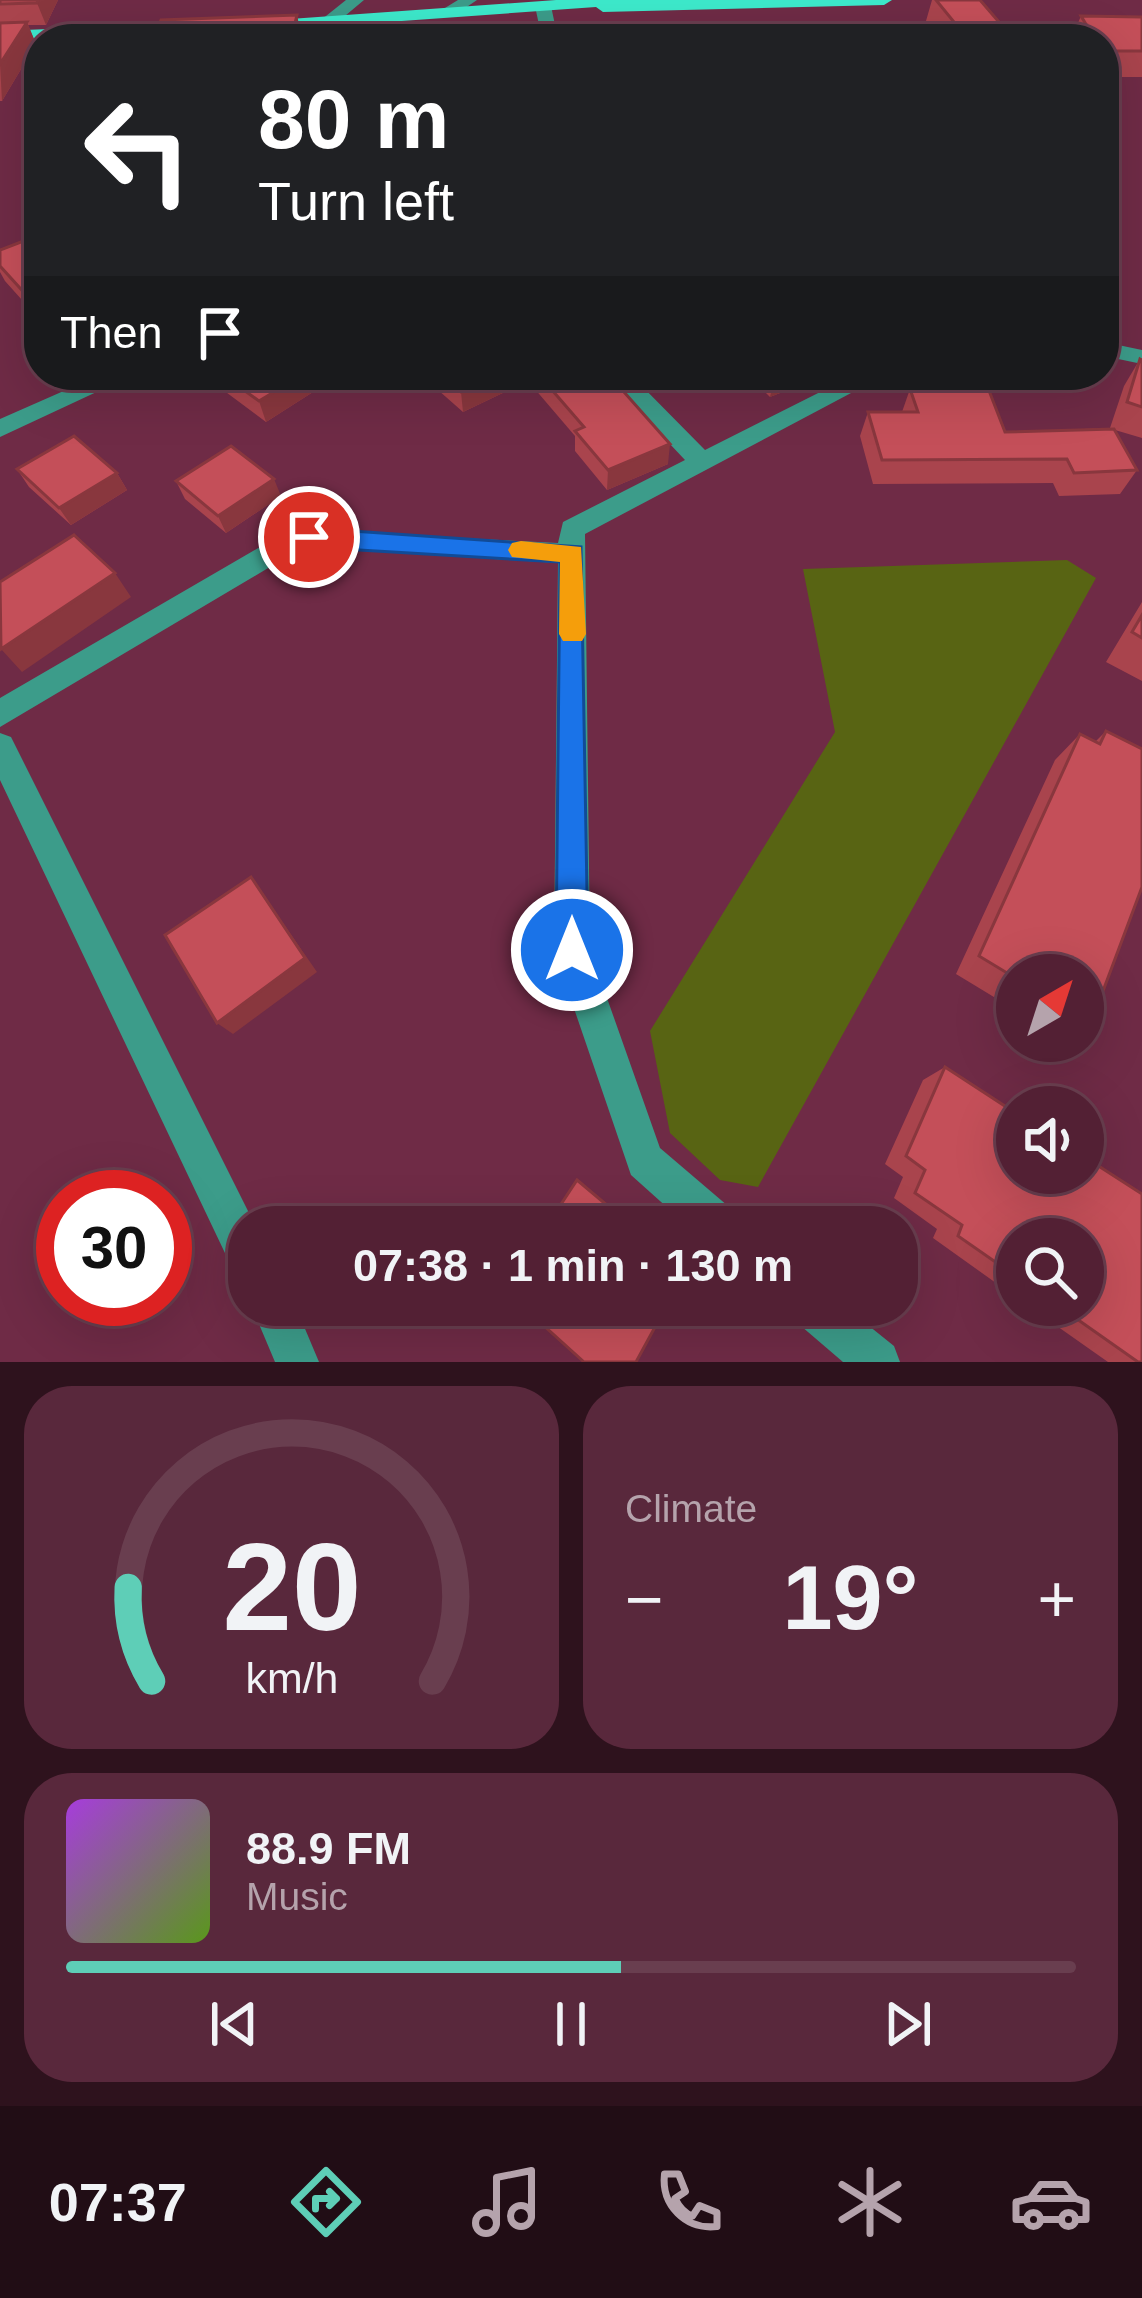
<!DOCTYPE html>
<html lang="en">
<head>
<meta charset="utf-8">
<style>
  :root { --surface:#532034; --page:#59283c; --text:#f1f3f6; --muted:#b5a3ac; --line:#693e4f; --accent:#5eceb7 }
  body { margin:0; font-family:Helvetica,sans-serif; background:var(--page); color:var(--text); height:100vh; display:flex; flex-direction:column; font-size:45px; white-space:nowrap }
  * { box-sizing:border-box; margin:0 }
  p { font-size:39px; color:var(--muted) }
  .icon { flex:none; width:66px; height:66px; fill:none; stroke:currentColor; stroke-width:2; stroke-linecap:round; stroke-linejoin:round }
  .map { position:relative; height:1362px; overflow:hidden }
  .sheet { display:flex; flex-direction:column; gap:24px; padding:24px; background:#2e121d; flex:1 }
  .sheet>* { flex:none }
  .guide { position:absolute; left:24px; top:24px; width:1095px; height:366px; border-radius:48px; box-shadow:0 12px 48px #0002,0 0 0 3px var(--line); background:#202124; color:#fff; overflow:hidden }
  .needle { width:78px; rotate:39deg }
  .buttons { position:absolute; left:996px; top:954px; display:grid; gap:24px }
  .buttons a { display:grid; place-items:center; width:108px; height:108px; border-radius:50%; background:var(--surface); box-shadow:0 12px 48px #0002,0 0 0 3px var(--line); font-size:60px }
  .speed { position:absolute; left:36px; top:1170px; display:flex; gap:24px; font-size:60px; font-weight:700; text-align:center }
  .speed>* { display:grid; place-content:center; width:156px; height:156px; border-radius:50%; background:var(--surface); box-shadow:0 12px 48px #0002,0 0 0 3px var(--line); line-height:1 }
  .speed .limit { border:18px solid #d22; background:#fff; color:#111 }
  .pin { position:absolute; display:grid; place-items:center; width:102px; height:102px; color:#fff; margin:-51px; border:6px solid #fff; border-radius:50%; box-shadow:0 3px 12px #0007 }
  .me { position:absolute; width:132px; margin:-66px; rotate:0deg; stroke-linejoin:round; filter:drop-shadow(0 0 9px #0008) }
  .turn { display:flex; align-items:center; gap:42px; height:252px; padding:0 36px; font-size:54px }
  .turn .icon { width:156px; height:156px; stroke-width:2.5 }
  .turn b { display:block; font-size:84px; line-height:102px }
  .then { display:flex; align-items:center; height:114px; padding:0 36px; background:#0003; gap:24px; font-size:45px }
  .big { font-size:90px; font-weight:700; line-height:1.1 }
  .sheet .tile { flex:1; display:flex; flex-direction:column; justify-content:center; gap:18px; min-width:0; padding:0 42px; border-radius:48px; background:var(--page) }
  .sheet .dial { align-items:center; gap:0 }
  .dial svg { height:312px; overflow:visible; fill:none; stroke:var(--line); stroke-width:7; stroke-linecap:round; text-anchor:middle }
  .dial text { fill:var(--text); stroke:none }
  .song { display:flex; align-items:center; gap:36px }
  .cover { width:144px; height:144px; border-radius:18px; background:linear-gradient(135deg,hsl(280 70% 55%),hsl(90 70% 35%)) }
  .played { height:12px; border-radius:6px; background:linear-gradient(90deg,var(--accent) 55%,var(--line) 55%) }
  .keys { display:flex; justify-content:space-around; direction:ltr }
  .heat { display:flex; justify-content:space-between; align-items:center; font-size:66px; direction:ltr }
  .sheet .tiles { flex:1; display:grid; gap:24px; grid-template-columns:1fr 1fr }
  .tile:last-child { grid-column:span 2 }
  .trip { position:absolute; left:228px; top:1206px; width:690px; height:120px; border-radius:48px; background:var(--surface); box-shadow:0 12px 48px #0002,0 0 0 3px var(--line); font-weight:700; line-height:120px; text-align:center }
  .tabs { display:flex; height:192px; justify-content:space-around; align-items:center; background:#210d15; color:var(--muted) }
  .tabs .icon { width:84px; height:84px }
  .tabs .selected { color:var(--accent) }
  .tabs b { font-size:54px; color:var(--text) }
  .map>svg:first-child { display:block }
  .green { fill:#586413 }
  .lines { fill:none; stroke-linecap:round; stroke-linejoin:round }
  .minor { fill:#3c9c8a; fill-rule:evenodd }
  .major { fill:#3de9cb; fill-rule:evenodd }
  .wall { fill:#a9444d }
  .shaded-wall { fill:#89373e }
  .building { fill:#c44f59; stroke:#89373e; stroke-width:3 }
  .route { fill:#1a73e8; stroke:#114b97; stroke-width:3 }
  .slow { fill:#f59e0b }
</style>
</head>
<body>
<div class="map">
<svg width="1142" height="1362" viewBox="0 0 1142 1362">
  <rect width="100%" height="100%" fill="#6f2b46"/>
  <path class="green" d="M1067,560L1096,578L758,1187L720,1180L670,1133L650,1031L835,732L803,569Z"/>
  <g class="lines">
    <path class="minor" d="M346,0H364L333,26H321V20Z
      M458,0H477L452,17H440V11Z
      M543,1L551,6L558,39H542L535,6Z
      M1104,342L1142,350V364L1104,356Z
      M100,375H133L0,437V419Z
      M605,375H631L705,450L854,375H885L585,534L590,950L660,1148L735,1212L741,1227H689L631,1175L554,950L558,563L311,547L285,558L0,727V698L265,544L299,530L558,543L563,522L685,460Z
      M0,733L11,737L256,1227H249V1278L234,1272L0,780Z
      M251,1305H295L319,1362H275Z
      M787,1305H843L894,1346L900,1362H843L794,1320Z"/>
    <path class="major" d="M556,0H892L884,5L603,12L596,7L262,31L254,26L262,21Z
      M196,23L204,28L202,31L0,41V31Z"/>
  </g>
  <path class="wall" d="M0,0H58L46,25H28L36,44L2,101H0Z
    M932,0H980L1011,36L1010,39H940L926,21Z
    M1081,16L1142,17V77H1104V39H1071Z
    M39,235V319L5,281L0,272V250Z
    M1140,359L1142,360V438L1115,430L1137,470L1120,494L1059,496L1053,483L873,484L860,436L868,412H902L910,389L1005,432L1110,428L1124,386Z
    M203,375H327L311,385L313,392L266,422Z
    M421,375H617L619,387L668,464L607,490L575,451V436L528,381L463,412Z
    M748,375H825L770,397Z
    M17,469L117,473L127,490L71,525L29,487Z
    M176,481L281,496L226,533L185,499Z
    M1142,602V681L1106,662Z
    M1106,731L1091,1023L1083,1027V975H1017V1011L956,974L1055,760L1080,734L1095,742Z
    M945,1067L1142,1362H1108L1027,1305H1083L1017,1239V1298L933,1238L937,1229L894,1198L903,1177L885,1164L923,1080Z"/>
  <path class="shaded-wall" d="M38,0H58L46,25L37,3Z
    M297,15L302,39H291Z
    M27,22L36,44L2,101L0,64Z
    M302,375H327L311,385L313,392L266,422L259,401Z
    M496,375H528V381L463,412L461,392Z
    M646,375H672L646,384Z
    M778,375H825L770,397L775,376Z
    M670,444L668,464L607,490L608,470Z
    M117,473L127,490L71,525L59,508Z
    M274,479L281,496L226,533L218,516Z
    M115,573L131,597L22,672L1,649Z
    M251,877L317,972L233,1034L217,1023Z"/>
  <path class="building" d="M0,0H38L37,3L0,4Z
    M936,0H980L1011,36L967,38Z
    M297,15L291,39H153L161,20Z
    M1081,16L1142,17V51H1104V39H1095Z
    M27,22L0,64V23Z
    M39,235V309L0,266V250Z
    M1140,359L1142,360V407L1127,402Z
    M223,375H302L259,401Z
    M442,375H496L461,392Z
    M539,375H614L620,381L616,383L670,444L608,470L575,431L584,427Z
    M988,388L1005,432L1114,429L1137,470L1074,473L1067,459L882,460L868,412H918L910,389Z
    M74,436L117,473L59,508L17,469Z
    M231,446L274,479L218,516L176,481Z
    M74,535L115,573L1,649L0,582Z
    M1142,615V638L1132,632Z
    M1106,731L1142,749V887L1091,1023L1083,1019V975H1017V979L979,956L1080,734L1100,744Z
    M251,877L305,958L217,1023L165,935Z
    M945,1067L1017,1114V1173H1083V1156L1142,1194V1362H1138L1057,1305H1083V1239H1017V1277L958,1236L962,1225L915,1193L925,1170L906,1156Z
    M577,1180L633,1227H546Z
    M521,1305H667L636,1362H584Z"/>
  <path class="route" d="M309,528L581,547L588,950L584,962L572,967L561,962L556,950L560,562L309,547L296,537Z"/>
  <path class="slow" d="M521,541L581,547L586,634L582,641H563L559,634L560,562L512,557L508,550L512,543Z"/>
</svg>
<div class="buttons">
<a><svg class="needle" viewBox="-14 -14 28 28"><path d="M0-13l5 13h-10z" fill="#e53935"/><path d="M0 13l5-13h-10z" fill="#b5a3ac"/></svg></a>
<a><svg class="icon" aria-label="sound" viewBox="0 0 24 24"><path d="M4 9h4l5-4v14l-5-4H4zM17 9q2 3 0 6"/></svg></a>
<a><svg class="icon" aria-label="search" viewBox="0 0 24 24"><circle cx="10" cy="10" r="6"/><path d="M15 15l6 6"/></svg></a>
</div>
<div class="speed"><div class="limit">30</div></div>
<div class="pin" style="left:309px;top:537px;background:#d93025"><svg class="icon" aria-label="arrive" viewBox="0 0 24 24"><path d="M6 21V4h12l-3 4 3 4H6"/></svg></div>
<svg class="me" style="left:572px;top:950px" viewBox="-20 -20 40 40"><circle r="17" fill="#1a73e8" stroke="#fff" stroke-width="3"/><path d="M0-11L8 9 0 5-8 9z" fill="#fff"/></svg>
<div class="trip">07:38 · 1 min · 130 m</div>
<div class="guide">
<div class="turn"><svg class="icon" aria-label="left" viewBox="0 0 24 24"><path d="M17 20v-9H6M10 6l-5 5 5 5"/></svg><div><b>80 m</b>Turn left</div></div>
<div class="then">Then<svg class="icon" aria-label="arrive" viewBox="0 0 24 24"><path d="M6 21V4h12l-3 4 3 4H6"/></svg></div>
</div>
</div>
<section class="sheet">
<div class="tiles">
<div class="tile dial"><svg viewBox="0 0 100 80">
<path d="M14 69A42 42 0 1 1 86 69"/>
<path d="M14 69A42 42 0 0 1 8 45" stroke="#5eceb7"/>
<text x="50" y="56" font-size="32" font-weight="700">20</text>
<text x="50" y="72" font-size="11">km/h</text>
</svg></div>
<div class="tile"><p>Climate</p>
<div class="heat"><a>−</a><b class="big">19°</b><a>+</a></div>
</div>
<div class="tile">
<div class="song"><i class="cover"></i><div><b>88.9 FM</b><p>Music</p></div></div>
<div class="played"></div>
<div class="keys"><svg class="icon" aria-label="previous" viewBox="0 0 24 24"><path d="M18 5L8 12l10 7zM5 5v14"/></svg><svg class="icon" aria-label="pause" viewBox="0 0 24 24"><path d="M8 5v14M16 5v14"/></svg><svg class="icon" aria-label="next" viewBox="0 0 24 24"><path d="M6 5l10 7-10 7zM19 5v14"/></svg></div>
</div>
</div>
</section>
<nav class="tabs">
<b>07:37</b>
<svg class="icon selected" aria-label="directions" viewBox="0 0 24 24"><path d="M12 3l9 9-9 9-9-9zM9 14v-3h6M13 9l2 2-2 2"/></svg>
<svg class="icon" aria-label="music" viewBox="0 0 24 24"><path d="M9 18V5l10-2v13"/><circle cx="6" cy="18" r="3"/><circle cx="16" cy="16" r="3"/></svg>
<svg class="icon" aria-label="phone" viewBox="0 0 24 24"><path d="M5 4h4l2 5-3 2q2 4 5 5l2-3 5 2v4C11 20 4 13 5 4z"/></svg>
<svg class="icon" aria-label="climate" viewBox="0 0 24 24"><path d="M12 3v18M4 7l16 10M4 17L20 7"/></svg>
<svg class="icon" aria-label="car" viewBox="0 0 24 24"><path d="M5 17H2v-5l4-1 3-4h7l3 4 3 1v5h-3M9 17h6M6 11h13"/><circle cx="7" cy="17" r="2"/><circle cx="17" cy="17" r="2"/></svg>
</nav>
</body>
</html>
